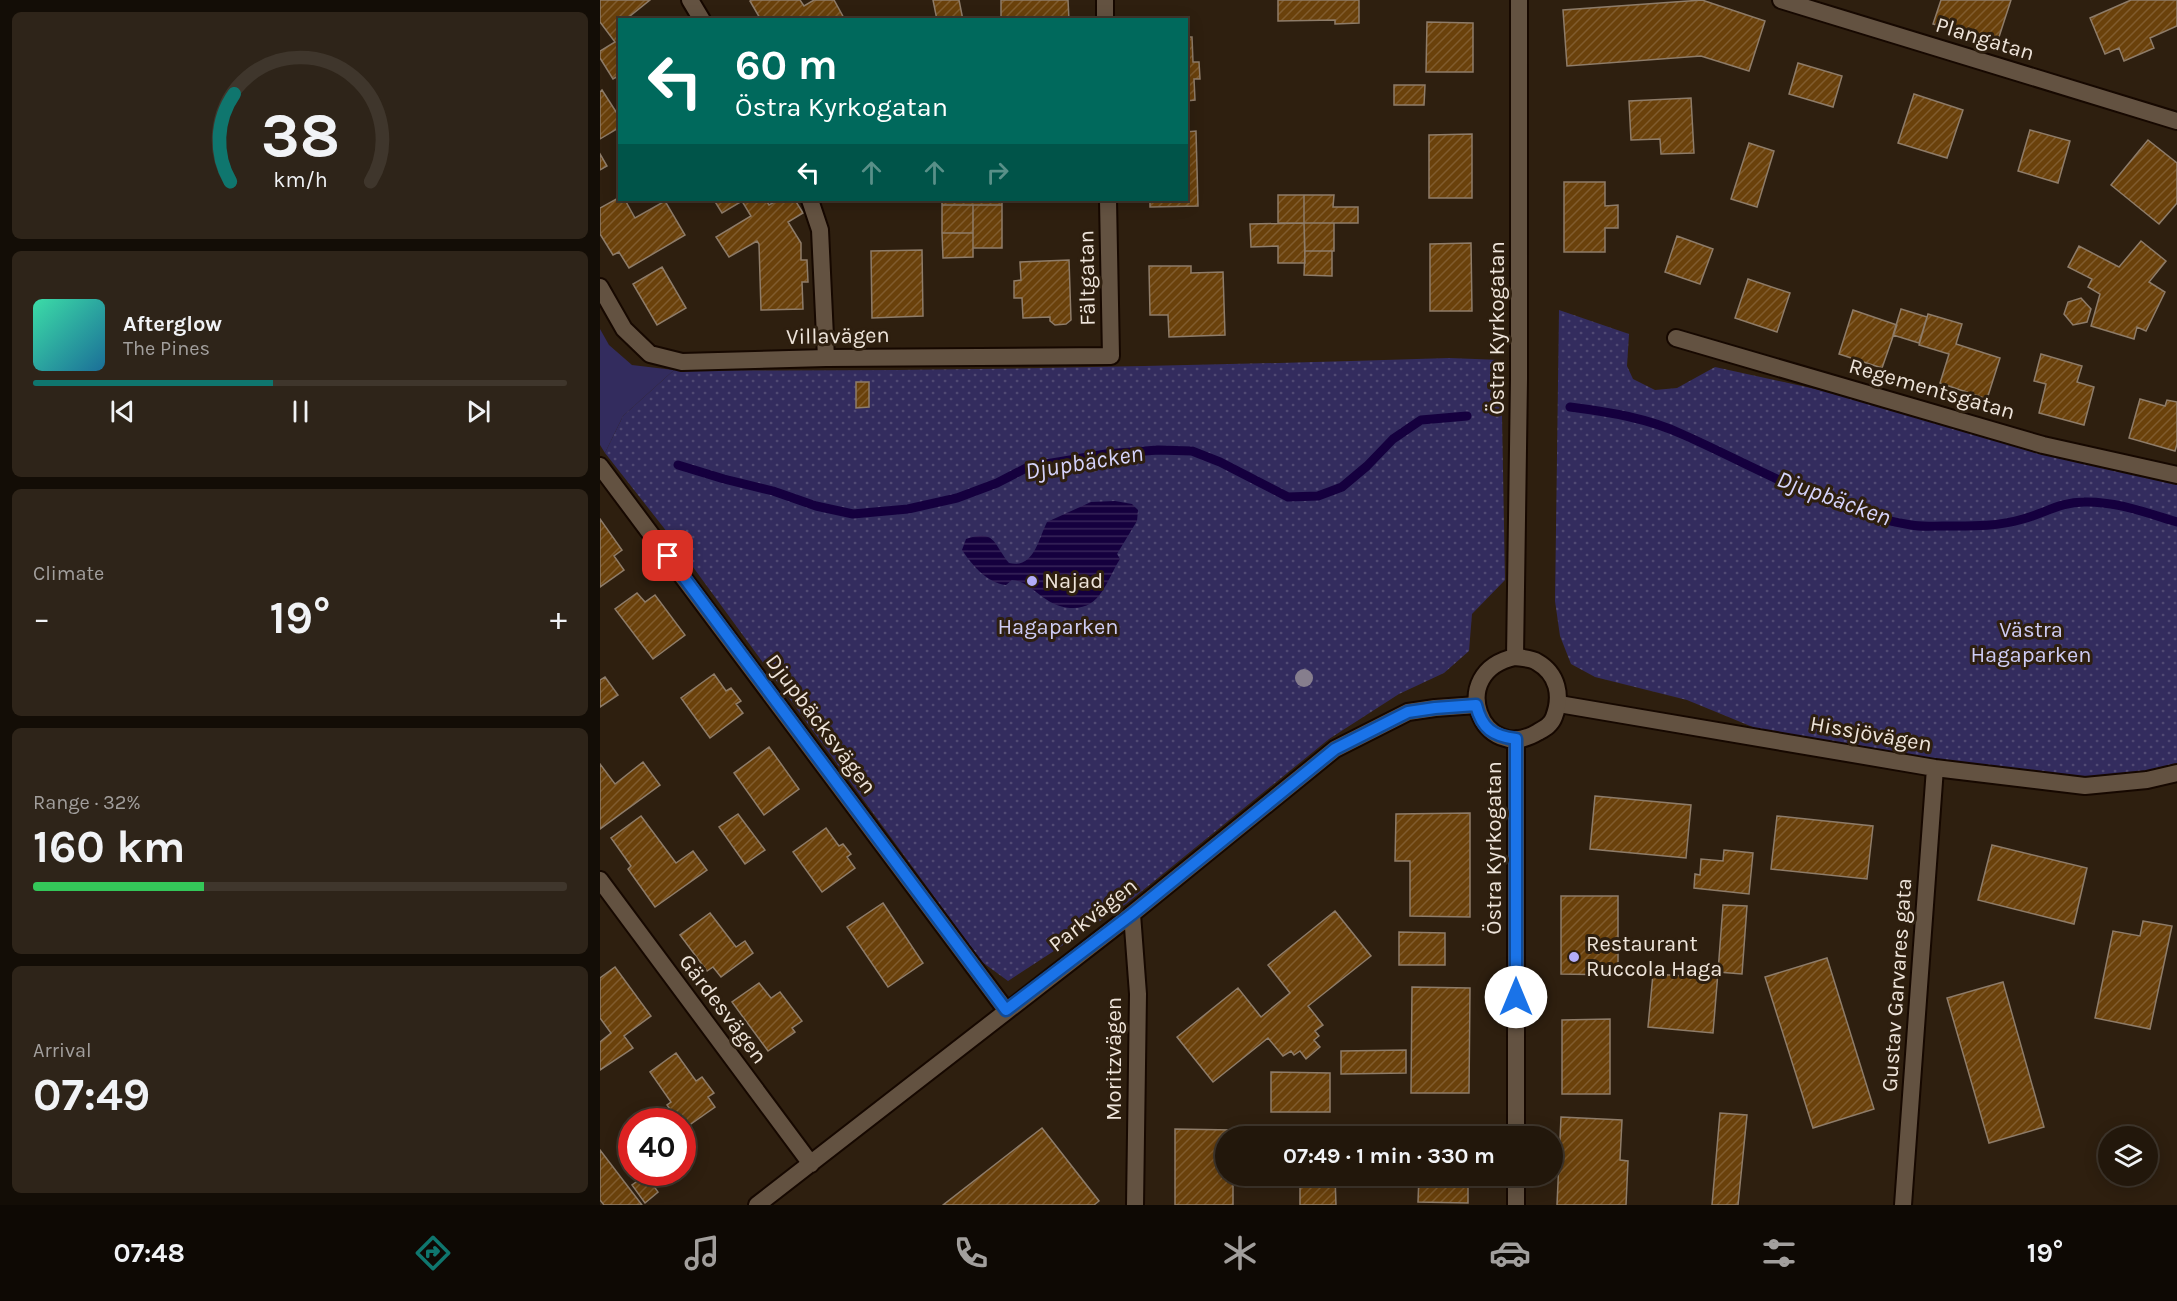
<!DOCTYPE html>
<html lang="en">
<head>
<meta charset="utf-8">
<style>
  :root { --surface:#22170b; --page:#2e2419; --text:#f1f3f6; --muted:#a29f9d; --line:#3f362c; --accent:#0f766e }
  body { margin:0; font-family:Karla,sans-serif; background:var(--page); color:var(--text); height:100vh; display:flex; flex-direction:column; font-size:22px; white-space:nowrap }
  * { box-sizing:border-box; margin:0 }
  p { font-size:20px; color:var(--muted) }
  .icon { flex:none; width:33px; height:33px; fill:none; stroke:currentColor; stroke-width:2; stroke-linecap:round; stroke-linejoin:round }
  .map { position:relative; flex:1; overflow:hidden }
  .sheet { display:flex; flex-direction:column; gap:12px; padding:12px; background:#130d06; width:600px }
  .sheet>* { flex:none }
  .guide { position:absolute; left:18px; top:18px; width:570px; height:183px; border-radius:0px; box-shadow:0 3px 15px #0003,0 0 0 2px var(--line); background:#00695c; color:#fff; overflow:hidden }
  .fabs { position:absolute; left:1498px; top:1126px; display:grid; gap:12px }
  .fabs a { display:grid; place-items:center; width:60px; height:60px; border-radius:50%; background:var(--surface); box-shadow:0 3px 15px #0003,0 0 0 2px var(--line); font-size:30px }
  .speed { position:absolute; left:18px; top:1108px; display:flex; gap:12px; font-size:30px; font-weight:700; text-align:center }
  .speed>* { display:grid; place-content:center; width:78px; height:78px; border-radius:50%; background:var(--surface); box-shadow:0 3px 15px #0003,0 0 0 2px var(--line); line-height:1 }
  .speed .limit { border:9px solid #d22; background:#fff; color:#111 }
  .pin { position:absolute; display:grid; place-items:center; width:51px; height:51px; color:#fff; margin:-26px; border-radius:12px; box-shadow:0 3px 9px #0006 }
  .me { position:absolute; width:66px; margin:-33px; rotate:0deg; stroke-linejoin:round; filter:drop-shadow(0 0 4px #0008) }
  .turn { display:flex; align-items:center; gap:21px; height:126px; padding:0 18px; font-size:27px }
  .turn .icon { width:78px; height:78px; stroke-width:2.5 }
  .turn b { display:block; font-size:42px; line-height:51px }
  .lanes { display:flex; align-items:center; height:57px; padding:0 18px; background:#0003; justify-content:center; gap:30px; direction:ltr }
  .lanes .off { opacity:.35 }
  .big { font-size:45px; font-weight:700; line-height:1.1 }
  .sheet .widget { flex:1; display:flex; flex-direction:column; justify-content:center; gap:9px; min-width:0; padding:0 21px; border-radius:9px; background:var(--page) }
  .sheet .dial { align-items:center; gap:0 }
  .dial svg { height:156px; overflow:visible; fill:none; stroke:var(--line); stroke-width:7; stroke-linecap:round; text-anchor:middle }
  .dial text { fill:var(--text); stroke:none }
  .song { display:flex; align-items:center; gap:18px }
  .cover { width:72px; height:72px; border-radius:9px; background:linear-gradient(135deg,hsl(160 70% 55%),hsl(200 70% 35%)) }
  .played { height:6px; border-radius:3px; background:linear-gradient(90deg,var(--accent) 45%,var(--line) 45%) }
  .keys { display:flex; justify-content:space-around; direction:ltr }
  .heat { display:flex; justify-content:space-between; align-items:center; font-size:33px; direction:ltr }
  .charge { height:9px; border-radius:4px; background:linear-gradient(90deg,#34c759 32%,var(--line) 0) }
  .trip { position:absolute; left:615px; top:1126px; width:348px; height:60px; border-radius:30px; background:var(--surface); box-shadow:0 3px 15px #0003,0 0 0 2px var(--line); font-weight:700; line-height:60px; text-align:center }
  .menu { display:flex; height:96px; justify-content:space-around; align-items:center; background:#0e0904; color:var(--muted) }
  .menu .icon { width:42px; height:42px }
  .menu .selected { color:var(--accent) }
  .menu b { font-size:27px; color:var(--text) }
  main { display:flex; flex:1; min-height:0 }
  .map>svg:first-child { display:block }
  .grass { fill:#332c5e }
  .park { fill:url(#park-dots) }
  .water { fill:url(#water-rules) }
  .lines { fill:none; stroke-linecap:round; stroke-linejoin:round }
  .stream { stroke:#15003e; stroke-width:9 }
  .building { fill:url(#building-hatch); stroke:#8e7c69; stroke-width:1.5 }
  .minor-casing { stroke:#160800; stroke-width:20 }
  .tertiary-casing { stroke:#160800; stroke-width:20 }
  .minor { stroke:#635241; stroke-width:16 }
  .tertiary { stroke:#635241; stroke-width:16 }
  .tree { fill:#867e8d }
  .route-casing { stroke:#114b97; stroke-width:15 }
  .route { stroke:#1a73e8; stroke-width:10 }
  .poi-dot { fill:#b3adf9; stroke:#2e1f0f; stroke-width:2 }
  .labels { text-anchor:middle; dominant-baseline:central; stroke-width:6; stroke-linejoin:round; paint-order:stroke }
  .street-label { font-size:22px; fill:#eee4da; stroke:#2e1f0f }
  .poi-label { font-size:22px; fill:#eee4da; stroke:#2e1f0f; text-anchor:start }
  .park-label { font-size:22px; fill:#ceccf4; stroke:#2e1f0f }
  .water-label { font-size:24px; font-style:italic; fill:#d6d4fc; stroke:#2e1f0f }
</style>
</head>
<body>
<main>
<section class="sheet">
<div class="widget dial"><svg viewBox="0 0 100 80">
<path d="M14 69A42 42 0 1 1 86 69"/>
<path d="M14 69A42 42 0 0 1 16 24" stroke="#0f766e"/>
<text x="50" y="56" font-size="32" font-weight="700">38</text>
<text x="50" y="72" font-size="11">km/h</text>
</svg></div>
<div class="widget">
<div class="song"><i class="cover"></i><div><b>Afterglow</b><p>The Pines</p></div></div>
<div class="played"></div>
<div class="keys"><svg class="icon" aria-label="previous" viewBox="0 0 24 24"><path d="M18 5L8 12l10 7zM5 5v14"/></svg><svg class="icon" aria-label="pause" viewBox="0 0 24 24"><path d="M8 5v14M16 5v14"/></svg><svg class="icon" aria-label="next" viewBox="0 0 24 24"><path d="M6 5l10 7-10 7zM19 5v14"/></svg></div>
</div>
<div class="widget"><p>Climate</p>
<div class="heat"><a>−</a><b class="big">19°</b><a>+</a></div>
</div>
<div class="widget"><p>Range · 32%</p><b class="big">160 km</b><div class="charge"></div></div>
<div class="widget"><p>Arrival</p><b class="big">07:49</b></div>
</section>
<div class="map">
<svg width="1577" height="1205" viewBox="0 0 1577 1205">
  <defs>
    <pattern id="park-dots" width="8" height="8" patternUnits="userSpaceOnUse" patternTransform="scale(1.5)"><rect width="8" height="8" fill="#332c5e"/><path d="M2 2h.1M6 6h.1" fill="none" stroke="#514a74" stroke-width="1.8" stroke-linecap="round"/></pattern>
    <pattern id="water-rules" width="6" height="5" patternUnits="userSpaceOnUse" patternTransform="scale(1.5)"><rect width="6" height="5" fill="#15003e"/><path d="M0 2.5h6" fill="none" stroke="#372559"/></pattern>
    <pattern id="building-hatch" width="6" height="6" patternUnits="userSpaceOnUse" patternTransform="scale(1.5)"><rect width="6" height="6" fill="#6a410b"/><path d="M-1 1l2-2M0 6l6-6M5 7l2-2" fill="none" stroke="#805c2e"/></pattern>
  </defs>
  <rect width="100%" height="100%" fill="#2e1f0f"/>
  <path class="grass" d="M0,329L9,345L32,365L74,370L23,416L5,453L0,445Z"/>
  <path class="park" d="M959,310L1029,334L1027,366L1033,379L1055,390L1077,388L1115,367L1356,420L1577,475V773L1485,786L1189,742L1087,700L995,677L971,664L960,636L955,601Z
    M849,358L901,360L905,580L872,614L869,651L844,673L799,694L729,739L526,904L408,981L382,962L71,537L5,453L23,416L74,370C333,372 591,366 849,358Z"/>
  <path class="water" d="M515,501L532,504L538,510L537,521L517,554L520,559C506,581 501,610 470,608C458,607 449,602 440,595C430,588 424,581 412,580L406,585C387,583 372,565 362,550L366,539C395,529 393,543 409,563C434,569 438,540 447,522L491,502Z"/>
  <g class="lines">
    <path class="stream" d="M970,407C1009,412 1048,418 1084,435C1156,467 1233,513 1311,525C1321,527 1332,526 1343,526C1370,526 1396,527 1423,519C1445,513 1461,502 1484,502C1515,501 1547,513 1577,522
      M78,465L124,479L173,491L216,506L253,514L308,509L357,498L397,483L428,467L506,454L558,450L592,451L620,462L688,497L718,496L742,487L767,466L793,439L821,420L867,416"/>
  </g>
  <path class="building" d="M0,0H50L25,20H20V75L13,79L0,58V51L15,42L0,22Z
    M151,0H200L204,6L214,0H234L245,20H161L150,1Z
    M333,0H359L363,20H337Z
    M401,0H468L469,20H401Z
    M678,0H759V23L735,24V20L678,21Z
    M1102,0L1165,21L1149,71L1101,56L967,66L963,10Z
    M1341,0H1411L1397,43L1333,24Z
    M1531,0H1577V26L1550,38L1554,48L1524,61L1519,48L1505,54L1490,18Z
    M827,22L873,23V72H826Z
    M586,37H592L593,62H599L600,79H594L595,100L586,101Z
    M1198,63L1242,76L1233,107L1189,94Z
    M794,85H825L824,105H794Z
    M2,90L20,118V127L0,139V92Z
    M1314,94L1363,110L1347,158L1298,143Z
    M1091,98L1094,153L1061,154L1060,139L1031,140L1029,101Z
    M1430,130L1470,141L1458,183L1418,171Z
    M596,131L598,206L550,207V200H586V132Z
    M872,134V198H829V135Z
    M1548,140L1577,163V203L1559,224L1511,185Z
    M1149,143L1174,151L1157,207L1131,199Z
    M0,154L7,166L0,170Z
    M964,182H1005V206L1018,205V228H1005V252H964Z
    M678,195H704V223H678Z
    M704,195H734L733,207H758V223H704Z
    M20,197V200H25L35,218L65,201L85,235L29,268L19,252L13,255L0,234V208Z
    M114,200H166L169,205L178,200H195L203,213L188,222L201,243V260H207L208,282H202L203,309L161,310L159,244L157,241L129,257L116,237L151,216L142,201L122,213Z
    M342,200H402V205H342Z
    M342,205H373V233H342Z
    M373,205H402V248H373Z
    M704,223H734V251H705Z
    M704,223L705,263H678V246L651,247L650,224Z
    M342,233H373V257L343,258Z
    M1077,236L1113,249L1100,284L1065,272Z
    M1541,241L1566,261L1549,282L1565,292L1546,331L1537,327L1534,339L1491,326L1500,294L1488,287L1492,279L1468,267L1479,246L1519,267Z
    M871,243L872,311H830V244Z
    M322,250L323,316L272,318L271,251Z
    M705,251H732V276L704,275Z
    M469,260L471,320L466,324L455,325L450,321V317L423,318L422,298H414V281L421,280L420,262Z
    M549,266H591V273L623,272L625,335L569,337L568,315H550Z
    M62,267L86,308L57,325L33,284Z
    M1148,279L1190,293L1177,332L1135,318Z
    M1481,298L1491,309L1487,322L1473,325L1464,314L1468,302Z
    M1301,309L1327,317L1319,343L1293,335Z
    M1253,310L1297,325L1282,368L1239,354Z
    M1328,314L1362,324L1356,344L1400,358L1387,399L1340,383L1349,354L1319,345Z
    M1441,354L1482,366L1477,382L1494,387L1484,425L1439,413L1446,384L1434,381Z
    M256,382H269V407L256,408Z
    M1540,399L1565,406L1567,400L1577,402V444L1575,451L1529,438Z
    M0,519L22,550L14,556L24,570L0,587Z
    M37,593L45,602L55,595L85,635L53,659L15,609Z
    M114,674L126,691L131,688L141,701L136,704L143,713L110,738L81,698Z
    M5,677L18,695L0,707V680Z
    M169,747L199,789L164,815L134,773Z
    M43,762L60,785L0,829V764L15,784Z
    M995,796L1091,805L1086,858L990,849Z
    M870,813V917L810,916V861H795L796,814Z
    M138,814L165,850L145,864L119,827Z
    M41,816L76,863L93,851L107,870L55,907L28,869L31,866L11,838Z
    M1177,816L1273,826L1267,879L1171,869Z
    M226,828L239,846L243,844L251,854L247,857L255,868L222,892L193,852Z
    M1392,845L1487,868L1474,924L1378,900Z
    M1124,850L1153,853L1149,894L1094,888L1095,874L1100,875L1101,859L1123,861Z
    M961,896H1018V975L961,974Z
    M283,903L323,963L288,987L247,927Z
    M1123,905L1147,906L1142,974L1118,972Z
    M735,911L771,956L708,1006L723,1025L715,1031L719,1036L714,1040L720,1047L706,1059L700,1051L694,1055L691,1051L683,1056L668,1038L613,1082L577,1037L638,988L661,1017L690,993L668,965Z
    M110,913L136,947L145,941L153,953L121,977L113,967L107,971L80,935Z
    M1543,921L1572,926L1550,1029L1495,1018L1513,931L1540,936Z
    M799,932L845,933V965H799Z
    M1227,958L1274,1109L1213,1128L1165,977Z
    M15,967L51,1016L24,1036L33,1048L0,1070V1042L11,1033L0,1018V978Z
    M1102,971L1118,972L1113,1033L1048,1027L1053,974L1085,976V973L1101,974Z
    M1403,982L1444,1127L1389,1143L1347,998Z
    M159,983L171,998L180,992L202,1021L192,1028L195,1032L168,1051L132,1002Z
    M812,987L870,988L869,1093H811Z
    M1010,1019V1094H962V1020Z
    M806,1050V1073L741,1074V1051Z
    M76,1053L96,1081L102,1077L114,1093L108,1097L115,1107L88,1126L80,1115L76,1118L67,1105L71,1102L50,1072Z
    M671,1072L730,1073V1112H671Z
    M1120,1113L1147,1115L1138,1205H1112Z
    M961,1117L1022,1120L1020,1160L1028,1161L1026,1205H957Z
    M442,1128L499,1201L494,1205H343Z
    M82,1129L94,1145L82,1154Z
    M575,1129L633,1130V1137H626V1176H633V1205H575Z
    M0,1150L42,1205H4L0,1200Z
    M46,1175L58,1192L45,1203L32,1185Z
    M700,1176H735L736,1205H700Z
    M819,1176H868V1203L818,1202Z"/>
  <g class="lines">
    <g class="minor-casing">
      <path id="minor" d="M90,0L102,20
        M505,0V20
        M1181,0L1577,121
        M210,200L220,230L226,358
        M0,287L24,329L50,354L82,362L226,358L511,356L508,200
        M1076,338L1443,445L1577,475
        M0,466L406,1010
        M959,704L1335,768L1485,786L1547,780L1577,773
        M0,880L211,1164
        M532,914L538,994L535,1205
        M157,1205L532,914L735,749L808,712L835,708L877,705
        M1303,1205L1335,768"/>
    </g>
    <g class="tertiary-casing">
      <path id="tertiary" d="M915,657L919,379V0
        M915,657C922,658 931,658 937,662C958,674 962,696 954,717C951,725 945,728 938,732C882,766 845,672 915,657Z
        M916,739V1137
        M916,1205V1176"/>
    </g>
    <use href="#minor" class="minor"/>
    <use href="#tertiary" class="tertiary"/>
  </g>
  <circle class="tree" cx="704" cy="678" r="9"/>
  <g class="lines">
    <g class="route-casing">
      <path id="route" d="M68,556L406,1010L532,914L735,749L808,712L835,708L876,705C882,729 893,736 916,739V997"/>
    </g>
    <use href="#route" class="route"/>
  </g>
  <g class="poi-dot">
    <circle cx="432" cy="581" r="6"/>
    <circle cx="974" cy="957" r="6"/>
  </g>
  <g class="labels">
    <g class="street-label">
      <text transform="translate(1385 39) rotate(17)">Plangatan</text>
      <text transform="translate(487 278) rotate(-91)">Fältgatan</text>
      <text transform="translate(897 328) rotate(-90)">Östra Kyrkogatan</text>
      <text transform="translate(238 336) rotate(-1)">Villavägen</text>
      <text transform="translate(1332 389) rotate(16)">Regementsgatan</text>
      <text transform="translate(221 724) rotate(53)">Djupbäcksvägen</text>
      <text transform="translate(1271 734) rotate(10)">Hissjövägen</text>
      <text transform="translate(894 848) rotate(-90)">Östra Kyrkogatan</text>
      <text transform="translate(493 915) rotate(-38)">Parkvägen</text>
      <text transform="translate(1297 985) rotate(-86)">Gustav Garvares gata</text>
      <text transform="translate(123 1009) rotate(53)">Gärdesvägen</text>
      <text transform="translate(514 1059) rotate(-90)">Moritzvägen</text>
    </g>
    <g class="poi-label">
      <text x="444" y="581">Najad</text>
      <text x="986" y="944">Restaurant<tspan x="986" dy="25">Ruccola Haga</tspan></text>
    </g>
    <g class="park-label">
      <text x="458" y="627">Hagaparken</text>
      <text x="1431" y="630">Västra<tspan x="1431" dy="25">Hagaparken</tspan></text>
    </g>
    <g class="water-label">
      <text transform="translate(484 462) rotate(-9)">Djupbäcken</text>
      <text transform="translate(1234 498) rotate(20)">Djupbäcken</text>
    </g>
  </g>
</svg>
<div class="fabs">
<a><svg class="icon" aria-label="layers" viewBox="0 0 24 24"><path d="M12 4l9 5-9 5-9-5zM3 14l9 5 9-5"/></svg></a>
</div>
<div class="speed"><div class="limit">40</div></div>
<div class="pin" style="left:68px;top:556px;background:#d93025"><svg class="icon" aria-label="arrive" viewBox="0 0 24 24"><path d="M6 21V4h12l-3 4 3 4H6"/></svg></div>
<svg class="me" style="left:916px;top:997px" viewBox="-20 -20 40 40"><circle r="19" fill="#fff"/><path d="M0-13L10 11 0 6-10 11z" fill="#1a73e8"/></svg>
<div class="trip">07:49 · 1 min · 330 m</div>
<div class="guide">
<div class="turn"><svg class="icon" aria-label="left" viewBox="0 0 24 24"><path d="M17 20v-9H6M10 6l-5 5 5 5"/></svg><div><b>60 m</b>Östra Kyrkogatan</div></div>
<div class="lanes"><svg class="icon" aria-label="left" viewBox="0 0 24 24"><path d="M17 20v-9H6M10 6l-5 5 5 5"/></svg><svg class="icon off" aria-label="ahead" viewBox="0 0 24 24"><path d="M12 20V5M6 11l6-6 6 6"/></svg><svg class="icon off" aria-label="ahead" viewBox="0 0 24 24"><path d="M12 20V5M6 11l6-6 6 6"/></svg><svg class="icon off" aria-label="right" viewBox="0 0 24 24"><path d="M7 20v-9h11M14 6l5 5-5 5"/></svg></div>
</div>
</div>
</main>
<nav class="menu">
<b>07:48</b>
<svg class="icon selected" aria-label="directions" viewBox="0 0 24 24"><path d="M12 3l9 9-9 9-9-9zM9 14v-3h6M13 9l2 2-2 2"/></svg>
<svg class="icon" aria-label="music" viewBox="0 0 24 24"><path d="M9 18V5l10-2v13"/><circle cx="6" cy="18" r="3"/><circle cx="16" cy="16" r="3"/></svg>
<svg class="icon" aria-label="phone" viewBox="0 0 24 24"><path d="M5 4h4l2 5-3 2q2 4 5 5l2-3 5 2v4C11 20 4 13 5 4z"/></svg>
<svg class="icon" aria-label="climate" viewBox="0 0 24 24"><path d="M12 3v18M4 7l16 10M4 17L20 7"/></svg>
<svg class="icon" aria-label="car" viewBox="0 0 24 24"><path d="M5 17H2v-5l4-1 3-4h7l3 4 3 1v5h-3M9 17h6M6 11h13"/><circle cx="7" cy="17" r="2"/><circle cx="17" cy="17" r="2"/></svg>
<svg class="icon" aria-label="filters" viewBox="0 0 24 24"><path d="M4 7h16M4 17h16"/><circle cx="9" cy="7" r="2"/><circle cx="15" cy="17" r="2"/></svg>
<b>19°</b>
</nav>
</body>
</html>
